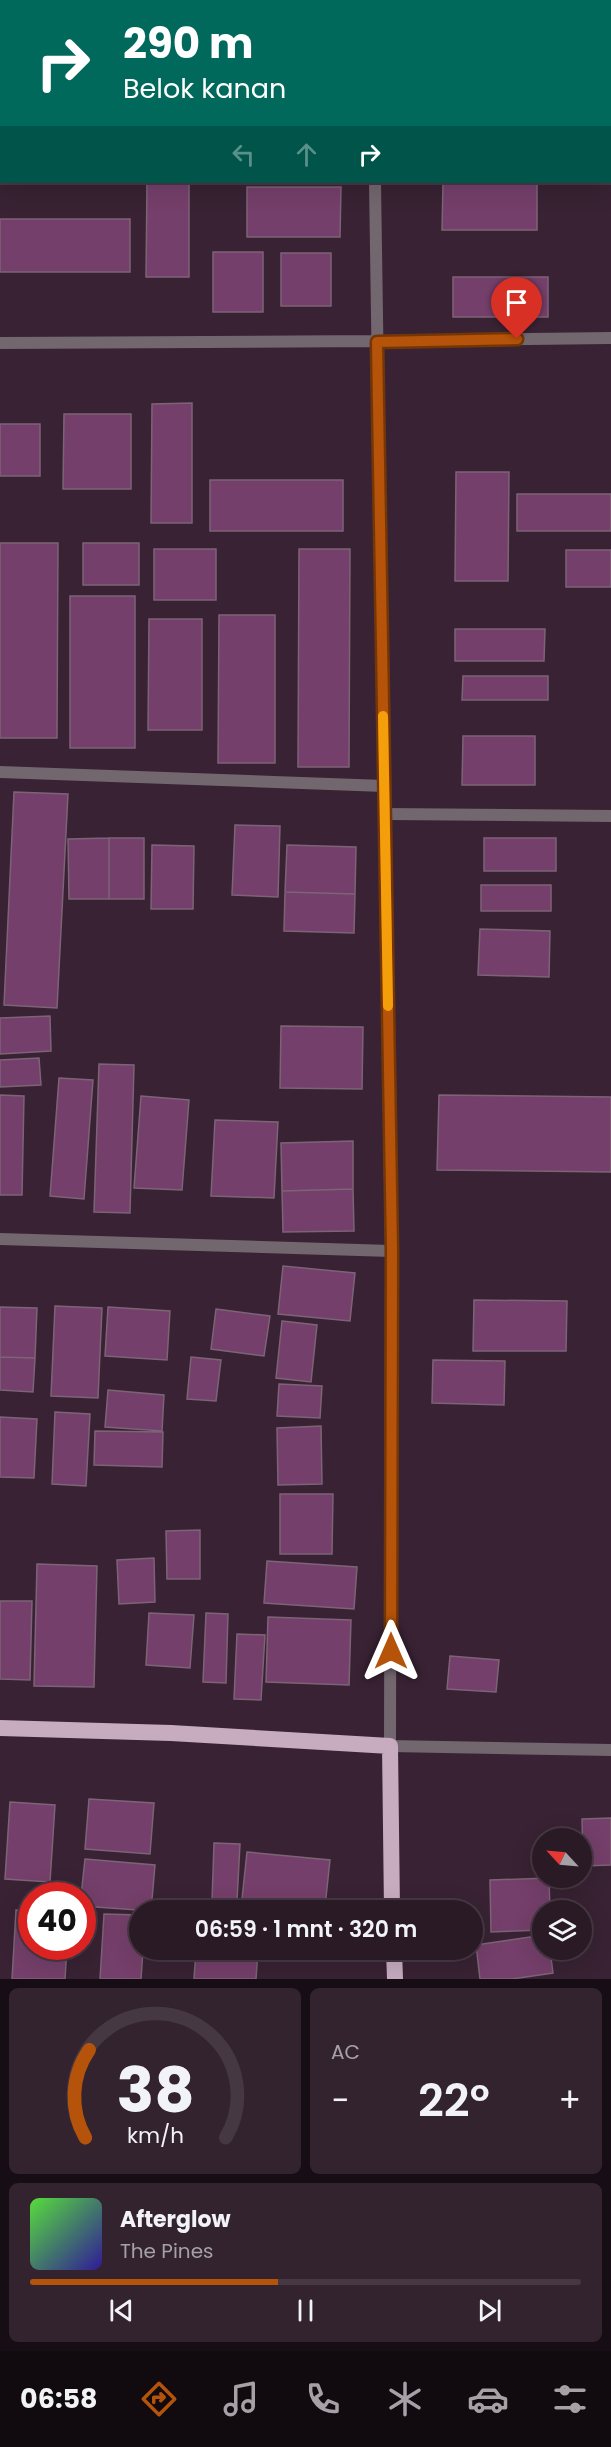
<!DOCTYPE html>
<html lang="id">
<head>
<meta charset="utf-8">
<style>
  :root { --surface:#2a1a26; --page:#32232e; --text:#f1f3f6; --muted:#a5a1a7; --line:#463843; --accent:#b45309 }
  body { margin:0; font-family:Poppins,sans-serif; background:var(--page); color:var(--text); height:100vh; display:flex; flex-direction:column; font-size:22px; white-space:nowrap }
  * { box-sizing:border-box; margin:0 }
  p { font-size:20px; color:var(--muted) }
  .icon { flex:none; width:33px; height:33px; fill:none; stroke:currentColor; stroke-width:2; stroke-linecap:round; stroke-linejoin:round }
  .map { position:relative; height:1979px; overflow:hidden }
  .details { display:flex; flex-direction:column; gap:9px; padding:9px; background:#170e15; flex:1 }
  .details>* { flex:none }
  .guide { position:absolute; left:0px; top:0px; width:612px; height:183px; box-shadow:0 6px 24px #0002,0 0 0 2px var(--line); background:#00695c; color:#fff; overflow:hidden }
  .needle { width:39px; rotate:296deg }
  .fabs { position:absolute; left:532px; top:1828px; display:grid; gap:12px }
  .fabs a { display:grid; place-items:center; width:60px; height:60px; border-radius:50%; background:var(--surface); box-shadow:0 6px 24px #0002,0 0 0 2px var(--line); font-size:30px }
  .speed { position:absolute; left:18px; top:1882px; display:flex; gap:12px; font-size:30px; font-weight:700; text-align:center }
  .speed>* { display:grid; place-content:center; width:78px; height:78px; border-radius:50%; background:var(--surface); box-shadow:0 6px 24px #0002,0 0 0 2px var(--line); line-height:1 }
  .speed .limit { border:9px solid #d22; background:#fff; color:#111 }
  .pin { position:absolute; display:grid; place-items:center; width:51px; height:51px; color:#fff; margin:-62px -26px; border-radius:50% 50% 50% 0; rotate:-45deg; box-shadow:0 0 6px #0007 }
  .pin .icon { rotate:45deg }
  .me { position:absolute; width:66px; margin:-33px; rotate:0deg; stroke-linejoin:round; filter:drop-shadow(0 0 4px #0008) }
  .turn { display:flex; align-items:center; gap:21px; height:126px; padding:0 24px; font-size:27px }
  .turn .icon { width:78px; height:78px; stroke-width:2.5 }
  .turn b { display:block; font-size:42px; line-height:51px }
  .lanes { display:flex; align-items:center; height:57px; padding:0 24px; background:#0003; justify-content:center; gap:30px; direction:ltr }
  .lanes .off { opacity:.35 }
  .big { font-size:45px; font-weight:600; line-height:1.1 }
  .details .card { flex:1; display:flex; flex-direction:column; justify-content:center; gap:9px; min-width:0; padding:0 21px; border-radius:9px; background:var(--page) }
  .details .dial { align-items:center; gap:0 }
  .dial svg { height:156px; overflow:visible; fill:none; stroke:var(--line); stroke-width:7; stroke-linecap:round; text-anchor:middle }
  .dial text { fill:var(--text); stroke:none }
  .song { display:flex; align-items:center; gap:18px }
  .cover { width:72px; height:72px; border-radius:9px; background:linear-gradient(135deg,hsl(110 70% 55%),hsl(250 70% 35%)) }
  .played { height:6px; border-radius:3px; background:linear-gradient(90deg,var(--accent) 45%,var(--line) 45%) }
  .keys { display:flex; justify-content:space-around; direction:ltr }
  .heat { display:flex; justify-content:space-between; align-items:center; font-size:33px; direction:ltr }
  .details .tiles { flex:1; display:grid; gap:9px; grid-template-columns:1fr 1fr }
  .card:last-child { grid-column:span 2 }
  .trip { position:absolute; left:129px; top:1900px; width:354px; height:60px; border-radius:30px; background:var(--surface); box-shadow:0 6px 24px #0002,0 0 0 2px var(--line); font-weight:600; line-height:60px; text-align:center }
  .tab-bar { display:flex; height:96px; justify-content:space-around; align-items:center; background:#110a0f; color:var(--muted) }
  .tab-bar .icon { width:42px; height:42px }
  .tab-bar .selected { color:var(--accent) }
  .tab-bar b { font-size:27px; color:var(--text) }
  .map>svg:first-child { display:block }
  .building { fill:#743f6a; stroke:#7d6377; stroke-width:1.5 }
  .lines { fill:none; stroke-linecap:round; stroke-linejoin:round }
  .minor { stroke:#72666f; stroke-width:12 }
  .tertiary { stroke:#72666f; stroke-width:12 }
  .trunk { stroke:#c7acc0; stroke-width:16 }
  .route-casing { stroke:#753606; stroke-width:15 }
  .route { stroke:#b45309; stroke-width:10 }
  .slow { stroke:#f59e0b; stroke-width:10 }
</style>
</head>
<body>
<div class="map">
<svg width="611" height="1979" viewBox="0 0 611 1979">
  <rect width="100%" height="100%" fill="#382233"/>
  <path class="building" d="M0,0H49L2,2V84Z
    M147,182H189V277H146Z
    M443,182H537V230H442Z
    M247,187H341L340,237H247Z
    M0,219H130V272H0Z
    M213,252H263V312H213Z
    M281,253H331V306H281Z
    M453,277H548V317H453Z
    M192,403V523H151L152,404Z
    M64,414H131V489H63Z
    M0,424H40V476H0Z
    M456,472H509L508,581H455Z
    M210,480H343V531H210Z
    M517,494H611V531H517Z
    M0,543H58L57,738H0Z
    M83,543H139V585H83Z
    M154,549H216V600H154Z
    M299,549H350L349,767H298Z
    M566,550H611V587H566Z
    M70,596H135V748H70Z
    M219,615H275V763H218Z
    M149,619H202V730H148Z
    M455,629H545L544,661H455Z
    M463,676H548V700H462Z
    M463,736H535V785H462Z
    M14,792L68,794L57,1008L4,1005Z
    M235,825L280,826L278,897L232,895Z
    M109,838V899H69L68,839Z
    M109,838H144V899H109Z
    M484,838H556V871H484Z
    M152,845L194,846L193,909H151Z
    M287,845L356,847L355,894L285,892Z
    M481,885H551V911H481Z
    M285,892L355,894L354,933L284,931Z
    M480,929L550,931L549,977L478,975Z
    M50,1016L51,1051L0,1054V1018Z
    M281,1026L363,1027L362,1089L280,1088Z
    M39,1058L41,1085L0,1087V1060Z
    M99,1064L134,1065L130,1213L94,1212Z
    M59,1078L93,1080L84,1199L50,1196Z
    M0,1095L24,1096L22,1195H0Z
    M439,1095L611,1097V1172L437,1170Z
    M141,1096L189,1100L182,1190L134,1188Z
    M215,1120L278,1122L274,1198L211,1196Z
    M353,1141V1189L282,1191L281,1143Z
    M353,1189L354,1231L283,1232L282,1191Z
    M283,1266L355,1273L350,1321L278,1314Z
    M474,1300L567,1301L566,1351H473Z
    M55,1306L102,1308L98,1398L51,1396Z
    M0,1307L37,1308L35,1358L0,1357Z
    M108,1307L170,1311L167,1360L105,1356Z
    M216,1309L270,1316L264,1356L211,1349Z
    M282,1321L317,1325L311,1382L276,1378Z
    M0,1357L35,1358L33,1392L0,1390Z
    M191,1357L221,1360L216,1401L187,1399Z
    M433,1360L505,1361L504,1405L432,1403Z
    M279,1384L322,1386L320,1418L277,1416Z
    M108,1390L164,1395L162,1431L105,1427Z
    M55,1412L90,1414L86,1486L52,1484Z
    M0,1417L37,1419L34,1478L0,1477Z
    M321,1426L322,1484L278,1485L277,1428Z
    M95,1431L163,1432L162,1467L94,1465Z
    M280,1494H333L332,1554H280Z
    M200,1530V1579H167L166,1531Z
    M154,1558L155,1602L119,1604L117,1560Z
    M267,1561L357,1567L354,1609L264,1603Z
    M37,1564L97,1566L94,1687L34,1686Z
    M0,1601H32L30,1680L0,1679Z
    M149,1613L194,1615L190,1668L146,1665Z
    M206,1613L228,1614L226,1683L203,1682Z
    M268,1617L351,1620L349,1685L266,1682Z
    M237,1634L265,1635L261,1700L234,1699Z
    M450,1656L499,1660L496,1692L447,1689Z
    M89,1799L154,1803L150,1854L85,1849Z
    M10,1802L55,1805L50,1882L5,1879Z
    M611,1818V1865L583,1866L582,1819Z
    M214,1843L240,1844L237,1901H212Z
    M247,1852L330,1860L325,1907L242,1899Z
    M85,1859L155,1865L151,1911L82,1906L81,1896Z
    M549,1878L550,1911H543V1930L491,1932L490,1880Z
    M16,1910L32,1911V1947H67L65,1979H12Z
    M104,1914L140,1915V1950H143L141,1979H100Z
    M543,1935V1950H550L553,1973L512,1979H480L476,1945Z
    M196,1950H258L256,1979H194Z"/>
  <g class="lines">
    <path class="minor" d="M377,341L611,338
      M0,772L384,786
      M385,814L611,816
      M0,1239L391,1251
      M390,1746L611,1750"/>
    <path class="tertiary" d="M374,0V2
      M375,182L391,1251L390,1746
      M0,343L377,341"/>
    <path class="trunk" d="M0,1728L171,1733L390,1746L392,1911
      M394,1950L395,1979"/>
  </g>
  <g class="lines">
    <g class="route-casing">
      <path id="route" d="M391,1651L392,1251L377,342L517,339"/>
    </g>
    <use href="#route" class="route"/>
    <path class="slow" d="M383,716L388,1006"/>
  </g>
</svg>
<div class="fabs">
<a><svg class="needle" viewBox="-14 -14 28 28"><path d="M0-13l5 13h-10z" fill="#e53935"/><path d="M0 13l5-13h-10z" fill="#a5a1a7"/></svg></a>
<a><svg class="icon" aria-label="layers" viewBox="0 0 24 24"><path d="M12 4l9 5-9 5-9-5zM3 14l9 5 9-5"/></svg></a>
</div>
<div class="speed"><div class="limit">40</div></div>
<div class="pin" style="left:517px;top:339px;background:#d93025"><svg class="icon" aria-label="arrive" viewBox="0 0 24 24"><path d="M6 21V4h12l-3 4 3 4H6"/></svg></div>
<svg class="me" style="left:391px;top:1651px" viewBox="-20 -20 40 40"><path d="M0-17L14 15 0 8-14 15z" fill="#b45309" stroke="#fff" stroke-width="4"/></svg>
<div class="trip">06:59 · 1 mnt · 320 m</div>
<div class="guide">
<div class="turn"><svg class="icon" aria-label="right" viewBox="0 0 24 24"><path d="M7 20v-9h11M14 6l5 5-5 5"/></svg><div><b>290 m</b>Belok kanan</div></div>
<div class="lanes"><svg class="icon off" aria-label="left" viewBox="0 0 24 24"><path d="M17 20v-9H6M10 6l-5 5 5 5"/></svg><svg class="icon off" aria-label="ahead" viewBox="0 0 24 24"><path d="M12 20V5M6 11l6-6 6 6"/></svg><svg class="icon" aria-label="right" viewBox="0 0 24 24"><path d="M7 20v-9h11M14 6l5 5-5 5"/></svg></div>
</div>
</div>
<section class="details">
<div class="tiles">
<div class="card dial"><svg viewBox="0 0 100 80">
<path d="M14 69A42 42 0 1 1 86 69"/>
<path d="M14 69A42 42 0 0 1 16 24" stroke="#b45309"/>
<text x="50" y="56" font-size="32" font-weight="700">38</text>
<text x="50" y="72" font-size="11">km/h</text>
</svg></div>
<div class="card"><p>AC</p>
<div class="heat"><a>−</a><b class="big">22°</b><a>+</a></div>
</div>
<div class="card">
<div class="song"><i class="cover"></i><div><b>Afterglow</b><p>The Pines</p></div></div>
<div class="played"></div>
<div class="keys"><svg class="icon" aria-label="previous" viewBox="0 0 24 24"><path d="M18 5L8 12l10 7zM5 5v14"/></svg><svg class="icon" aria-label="pause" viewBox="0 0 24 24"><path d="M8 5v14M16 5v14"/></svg><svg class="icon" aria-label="next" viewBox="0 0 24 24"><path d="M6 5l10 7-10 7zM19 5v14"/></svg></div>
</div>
</div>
</section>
<nav class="tab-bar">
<b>06:58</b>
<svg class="icon selected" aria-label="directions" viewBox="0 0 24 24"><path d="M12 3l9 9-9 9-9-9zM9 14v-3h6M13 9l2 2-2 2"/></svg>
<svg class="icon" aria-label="music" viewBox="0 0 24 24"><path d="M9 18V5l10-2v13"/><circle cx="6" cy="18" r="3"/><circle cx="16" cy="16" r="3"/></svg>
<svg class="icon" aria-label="phone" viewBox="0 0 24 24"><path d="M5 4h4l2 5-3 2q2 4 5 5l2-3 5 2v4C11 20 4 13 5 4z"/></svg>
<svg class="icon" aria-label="climate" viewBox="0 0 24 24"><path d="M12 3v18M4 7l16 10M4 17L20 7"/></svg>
<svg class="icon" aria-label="car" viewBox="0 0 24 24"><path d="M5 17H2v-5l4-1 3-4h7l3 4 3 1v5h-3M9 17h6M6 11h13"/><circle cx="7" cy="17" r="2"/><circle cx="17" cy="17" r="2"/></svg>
<svg class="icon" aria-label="filters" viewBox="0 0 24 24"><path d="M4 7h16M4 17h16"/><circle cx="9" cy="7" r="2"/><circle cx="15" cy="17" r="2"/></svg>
</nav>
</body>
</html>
